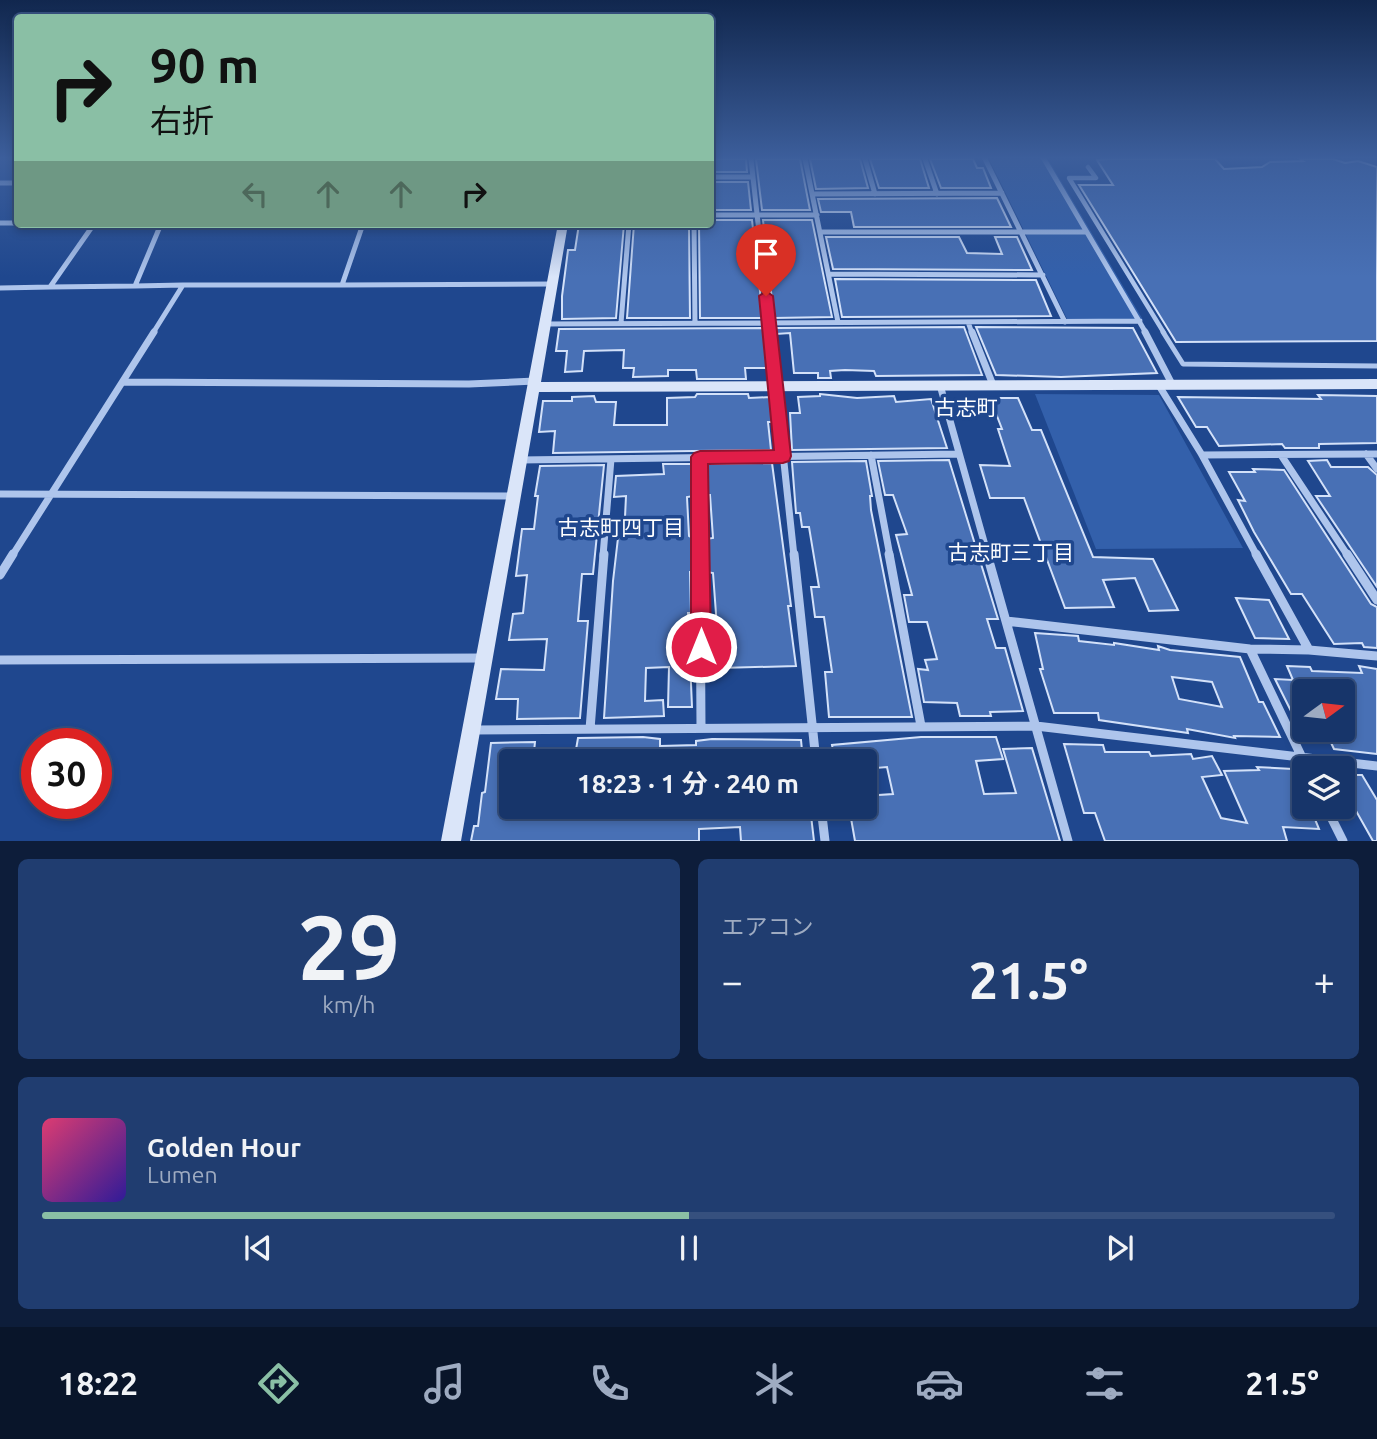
<!DOCTYPE html>
<html lang="ja">
<head>
<meta charset="utf-8">
<style>
  :root { --surface:#17356a; --page:#203d70; --text:#f1f3f6; --muted:#9eabc1; --line:#36507e; --accent:#8abfa5 }
  body { margin:0; font-family:Ubuntu,"Noto Sans JP",sans-serif; background:var(--page); color:var(--text); height:100vh; display:flex; flex-direction:column; font-size:26px; white-space:nowrap }
  * { box-sizing:border-box; margin:0 }
  p { font-size:23px; color:var(--muted) }
  .icon { flex:none; width:38px; height:38px; fill:none; stroke:currentColor; stroke-width:2; stroke-linecap:round; stroke-linejoin:round }
  .map { position:relative; height:841px; overflow:hidden }
  .side { display:flex; flex-direction:column; gap:18px; padding:18px; background:#0d1d3a; flex:1 }
  .side>* { flex:none }
  .hud { position:absolute; left:14px; top:14px; width:700px; height:214px; border-radius:7px; box-shadow:0 4px 10px #0003,0 0 0 2px var(--line); background:#8abfa5; color:#111; overflow:hidden }
  .needle { width:46px; rotate:75deg }
  .controls { position:absolute; left:1292px; top:679px; display:grid; gap:14px }
  .controls a { display:grid; place-items:center; width:63px; height:63px; border-radius:7px; background:var(--surface); box-shadow:0 4px 10px #0003,0 0 0 2px var(--line); font-size:35px }
  .speed { position:absolute; left:21px; top:728px; display:flex; gap:14px; font-size:35px; font-weight:700; text-align:center }
  .speed>* { display:grid; place-content:center; width:91px; height:91px; border-radius:50%; background:var(--surface); box-shadow:0 4px 10px #0003,0 0 0 2px var(--line); line-height:1 }
  .speed .limit { border:10px solid #d22; background:#fff; color:#111 }
  .pin { position:absolute; display:grid; place-items:center; width:60px; height:60px; color:#fff; margin:-72px -30px; border-radius:50% 50% 50% 0; rotate:-45deg; box-shadow:0 0 7px #0007 }
  .pin .icon { rotate:45deg }
  .me { position:absolute; width:77px; margin:-38px; rotate:0deg; stroke-linejoin:round; filter:drop-shadow(0 0 5px #0008) }
  .turn { display:flex; align-items:center; gap:24px; height:147px; padding:0 21px; font-size:32px }
  .turn .icon { width:91px; height:91px; stroke-width:2.5 }
  .turn b { display:block; font-size:49px; line-height:60px }
  .lanes { display:flex; align-items:center; height:66px; padding:0 21px; background:#0003; justify-content:center; gap:35px; direction:ltr }
  .lanes .off { opacity:.35 }
  .big { font-size:52px; font-weight:700; line-height:1.1 }
  .side .widget { flex:1; display:flex; flex-direction:column; justify-content:center; gap:10px; min-width:0; padding:0 24px; border-radius:10px; background:var(--page) }
  .side .dial { align-items:center; gap:0 }
  .dial b { font-size:91px; line-height:1 }
  .song { display:flex; align-items:center; gap:21px }
  .cover { width:84px; height:84px; border-radius:10px; background:linear-gradient(135deg,hsl(340 70% 55%),hsl(250 70% 35%)) }
  .played { height:7px; border-radius:4px; background:linear-gradient(90deg,var(--accent) 50%,var(--line) 50%) }
  .keys { display:flex; justify-content:space-around; direction:ltr }
  .heat { display:flex; justify-content:space-between; align-items:center; font-size:38px; direction:ltr }
  .side .tiles { flex:1; display:grid; gap:18px; grid-template-columns:1fr 1fr }
  .widget:last-child { grid-column:span 2 }
  .trip { position:absolute; left:499px; top:749px; width:378px; height:70px; border-radius:7px; background:var(--surface); box-shadow:0 4px 10px #0003,0 0 0 2px var(--line); font-weight:700; line-height:70px; text-align:center }
  .menu { display:flex; height:112px; justify-content:space-around; align-items:center; background:#09152a; color:var(--muted) }
  .menu .icon { width:49px; height:49px }
  .menu .active { color:var(--accent) }
  .menu b { font-size:32px; color:var(--text) }
  .map>svg:first-child { display:block }
  .green { fill:#3360ab }
  .building { fill:#4870b5; stroke:#d3e1f9; stroke-width:2; fill-rule:evenodd }
  .lines { fill:none; stroke-linecap:round; stroke-linejoin:round }
  .lane-far1 { stroke:#aec5ec; stroke-width:4.5 }
  .lane { stroke:#aec5ec; stroke-width:5 }
  .street-far2 { stroke:#aec5ec; stroke-width:5 }
  .street-far1 { stroke:#aec5ec; stroke-width:7 }
  .street { stroke:#aec5ec; stroke-width:9 }
  .secondary { fill:#dae5f9; fill-rule:evenodd }
  .route { fill:#e11d48; stroke:#92132f; stroke-width:2 }
  .labels { text-anchor:middle; dominant-baseline:central; stroke-width:7; stroke-linejoin:round; paint-order:stroke }
  .neighbourhood-label { font-size:21px; fill:#fff; stroke:#1f478e }
</style>
</head>
<body>
<div class="map">
<svg width="1377" height="841" viewBox="0 0 1377 841">
  <rect width="100%" height="100%" fill="#1f478e"/>
  <path class="green" d="M989,159H1048L1143,320L1068,321Z
    M1035,394L1159,395L1243,548L1096,549Z"/>
  <path class="building" d="M710,159H746L747,172H710Z
    M756,159H800L810,210H762Z
    M810,159H860L868,188L816,189Z
    M870,159H920L929,188H879Z
    M930,159H973L977,168H983L991,188H941Z
    M1109,159H1215L1224,169L1262,167L1270,162L1303,161L1300,159H1333L1345,163L1358,161L1377,167V341L1176,342L1079,185H1113L1097,160Z
    M710,182H748L751,210H710Z
    M997,198L1011,227H854L851,212H821L818,199Z
    M710,220H752L763,318H700L699,224H710Z
    M763,220H812L832,317L774,318Z
    M579,224H624L616,318L562,319V296L568,250H575Z
    M634,224H689L690,318H627Z
    M826,237H959L967,253L1002,254L995,237H1017L1032,270L833,269Z
    M835,279L1036,280L1051,316L842,317Z
    M964,327L982,375L876,376L874,371L845,370L830,371L831,378H818V373H794L790,333L776,334L775,328Z
    M976,327L1133,328L1157,373L1061,377L996,375Z
    M764,328L768,368H745L746,379H697L696,370H668V376L633,377L634,368H623L624,350L584,351L582,371L565,372L567,351H556L559,329Z
    M697,394H748L749,398L770,397L773,422H768L771,450L553,453L555,431L539,432L543,401H572V397L594,396L596,402H616L614,425H667V398L695,397Z
    M820,394L857,398L894,396L896,402L931,399L947,448L792,450L790,413H800L798,397L820,396Z
    M1318,395L1377,396V443L1319,444V448H1285L1282,444L1219,446L1207,427H1196L1178,397L1321,399Z
    M990,398H1018L1032,430H1041L1093,557L1153,559L1178,610L1149,611L1135,578L1103,580L1114,607L1065,608L1024,498H990L980,465L1010,466L998,429H1002Z
    M949,460L998,619H987L996,648H1005L1023,711L990,712L991,716H960L957,703L924,702L918,669L928,670L925,660L937,659L927,622H909L904,595H912L896,535L907,534L893,495H885L878,461Z
    M1327,460L1331,467H1368L1377,475V587L1316,496H1330L1308,461Z
    M866,461L872,496H870L871,510L912,717H829L825,672H832L824,617H815L811,587H819L809,527H802L800,513H796L792,462Z
    M772,463L791,606H788L796,666L720,668L713,573L707,572L706,539L713,538L710,495H706V464Z
    M663,464H694V496L687,497L689,536L694,539L693,572H690L691,613H688L692,707H668L669,667L646,668L645,701L663,700L664,716L604,718L613,581L618,538H624L626,496L614,497L616,476L664,474Z
    M604,465L593,574H582L578,621H588L580,718L517,719L518,699H496L501,669L544,670L547,639L509,640L513,614L523,613L527,575L516,576L522,529H534L538,496H535L540,466Z
    M1253,469L1284,470L1371,604L1377,607V648L1364,647L1362,643L1334,644L1302,594H1291L1254,532L1238,500L1245,501L1229,472H1255Z
    M1236,598L1269,600L1289,639L1255,638Z
    M1035,633L1078,636L1079,641L1114,645V643L1159,650L1158,646L1170,650L1240,657L1259,702H1263L1280,737L1234,736L1235,738L1187,729L1188,733L1099,720L1098,713H1054L1040,669H1043ZM1172,677L1212,682L1222,707L1179,699Z
    M1287,666L1310,667L1312,671L1362,673L1359,666L1377,669V754L1334,749L1325,730H1342V691H1299L1304,701V737L1275,679L1293,680Z
    M643,737L660,739V746L696,745V741L712,739L801,740L803,761H717V754L695,756V761H574L578,738Z
    M921,737H996L1003,759L976,761L984,794L1016,793L1003,749L1032,748L1060,841H855L849,807H864V796L893,794L887,767L864,769V761H835L832,745Z
    M535,742L533,761H511V807H810L814,841H741L740,827L699,829V841H471L474,826H478L482,793L485,792L491,743Z
    M1064,744L1103,745L1105,752H1149L1151,756L1191,754L1193,759L1212,756L1222,775L1202,777L1221,818L1247,823L1224,771L1259,770L1257,767L1293,769L1304,793V807H1310L1319,829L1283,827L1287,841H1105L1095,813H1084Z
    M1342,775H1362L1377,800V841H1373L1342,786Z"/>
  <g class="lines">
    <path class="lane-far1" d="M1088,167L1096,178H1069L1164,333"/>
    <path class="lane" d="M1163,332L1183,364L1377,366"/>
    <path class="street-far2" d="M751,159L770,333
      M805,159L838,322
      M865,159L875,194
      M925,159L937,194
      M985,159L1065,322
      M1044,159L1146,333
      M710,177H753
      M0,183H18
      M813,194L1002,193
      M710,215H817
      M0,223H18
      M94,224L50,287L135,286
      M694,224L695,323
      M820,232H1086
      M829,274L1043,275
      M183,285H342L363,224
      M342,285L552,284
      M0,288L50,287
      M968,322L972,333
      M621,323L629,224
      M545,324L1140,321
      M153,333L183,285L135,286L161,224"/>
    <path class="street-far1" d="M770,332L794,556
      M972,332L993,385
      M1145,332L1172,384
      M123,382L469,384L535,381
      M1158,384L1202,455L1257,556
      M940,385L988,556
      M1366,454L1377,469
      M871,455L890,556
      M1202,455L1377,454
      M1281,455L1348,556
      M700,457V556
      M520,460L959,454
      M0,494L513,496
      M12,556L154,332
      M603,556L611,459"/>
    <path class="street" d="M700,554L701,728
      M794,554L816,761
      M889,554L921,726
      M987,554L1068,841
      M1347,554L1377,600
      M0,575L13,554
      M1006,621L1250,649L1309,650L1256,554
      M1250,649L1307,768
      M1309,650L1377,656
      M0,660L482,658
      M590,729L604,554
      M474,730L1036,726L1377,766
      M821,807L825,841
      M1326,807L1343,841"/>
    <path class="secondary" d="M558,224H568L541,382L1377,379V389L539,392L461,841H441Z"/>
  </g>
  <linearGradient id="sky" x2="0" y2="1"><stop stop-color="#11274e"/><stop offset="0.57" stop-color="#3c5e9b"/><stop offset="1" stop-color="#3c5e9b" stop-opacity="0"/></linearGradient>
  <rect width="1377" height="277" fill="url(#sky)"/>
  <path class="route" d="M766,291L773,296L791,456L789,461L783,463L708,464L711,647L708,654L701,656L694,654L691,647V457L694,453L700,451L774,450L759,296Z"/>
  <g class="labels">
    <g class="neighbourhood-label">
      <text x="966" y="407">古志町</text>
      <text x="621" y="527">古志町四丁目</text>
      <text x="1011" y="552">古志町三丁目</text>
    </g>
  </g>
</svg>
<div class="controls">
<a><svg class="needle" viewBox="-14 -14 28 28"><path d="M0-13l5 13h-10z" fill="#e53935"/><path d="M0 13l5-13h-10z" fill="#9eabc1"/></svg></a>
<a><svg class="icon" aria-label="layers" viewBox="0 0 24 24"><path d="M12 4l9 5-9 5-9-5zM3 14l9 5 9-5"/></svg></a>
</div>
<div class="speed"><div class="limit">30</div></div>
<div class="pin" style="left:766px;top:296px;background:#d93025"><svg class="icon" aria-label="arrive" viewBox="0 0 24 24"><path d="M6 21V4h12l-3 4 3 4H6"/></svg></div>
<svg class="me" style="left:701px;top:647px" viewBox="-20 -20 40 40"><circle r="17" fill="#e11d48" stroke="#fff" stroke-width="3"/><path d="M0-11L8 9 0 5-8 9z" fill="#fff"/></svg>
<div class="trip">18:23 · 1 分 · 240 m</div>
<div class="hud">
<div class="turn"><svg class="icon" aria-label="right" viewBox="0 0 24 24"><path d="M7 20v-9h11M14 6l5 5-5 5"/></svg><div><b>90 m</b>右折</div></div>
<div class="lanes"><svg class="icon off" aria-label="left" viewBox="0 0 24 24"><path d="M17 20v-9H6M10 6l-5 5 5 5"/></svg><svg class="icon off" aria-label="ahead" viewBox="0 0 24 24"><path d="M12 20V5M6 11l6-6 6 6"/></svg><svg class="icon off" aria-label="ahead" viewBox="0 0 24 24"><path d="M12 20V5M6 11l6-6 6 6"/></svg><svg class="icon" aria-label="right" viewBox="0 0 24 24"><path d="M7 20v-9h11M14 6l5 5-5 5"/></svg></div>
</div>
</div>
<section class="side">
<div class="tiles">
<div class="widget dial"><b>29</b><p>km/h</p></div>
<div class="widget"><p>エアコン</p>
<div class="heat"><a>−</a><b class="big">21.5°</b><a>+</a></div>
</div>
<div class="widget">
<div class="song"><i class="cover"></i><div><b>Golden Hour</b><p>Lumen</p></div></div>
<div class="played"></div>
<div class="keys"><svg class="icon" aria-label="previous" viewBox="0 0 24 24"><path d="M18 5L8 12l10 7zM5 5v14"/></svg><svg class="icon" aria-label="pause" viewBox="0 0 24 24"><path d="M8 5v14M16 5v14"/></svg><svg class="icon" aria-label="next" viewBox="0 0 24 24"><path d="M6 5l10 7-10 7zM19 5v14"/></svg></div>
</div>
</div>
</section>
<nav class="menu">
<b>18:22</b>
<svg class="icon active" aria-label="directions" viewBox="0 0 24 24"><path d="M12 3l9 9-9 9-9-9zM9 14v-3h6M13 9l2 2-2 2"/></svg>
<svg class="icon" aria-label="music" viewBox="0 0 24 24"><path d="M9 18V5l10-2v13"/><circle cx="6" cy="18" r="3"/><circle cx="16" cy="16" r="3"/></svg>
<svg class="icon" aria-label="phone" viewBox="0 0 24 24"><path d="M5 4h4l2 5-3 2q2 4 5 5l2-3 5 2v4C11 20 4 13 5 4z"/></svg>
<svg class="icon" aria-label="climate" viewBox="0 0 24 24"><path d="M12 3v18M4 7l16 10M4 17L20 7"/></svg>
<svg class="icon" aria-label="car" viewBox="0 0 24 24"><path d="M5 17H2v-5l4-1 3-4h7l3 4 3 1v5h-3M9 17h6M6 11h13"/><circle cx="7" cy="17" r="2"/><circle cx="17" cy="17" r="2"/></svg>
<svg class="icon" aria-label="filters" viewBox="0 0 24 24"><path d="M4 7h16M4 17h16"/><circle cx="9" cy="7" r="2"/><circle cx="15" cy="17" r="2"/></svg>
<b>21.5°</b>
</nav>
</body>
</html>
